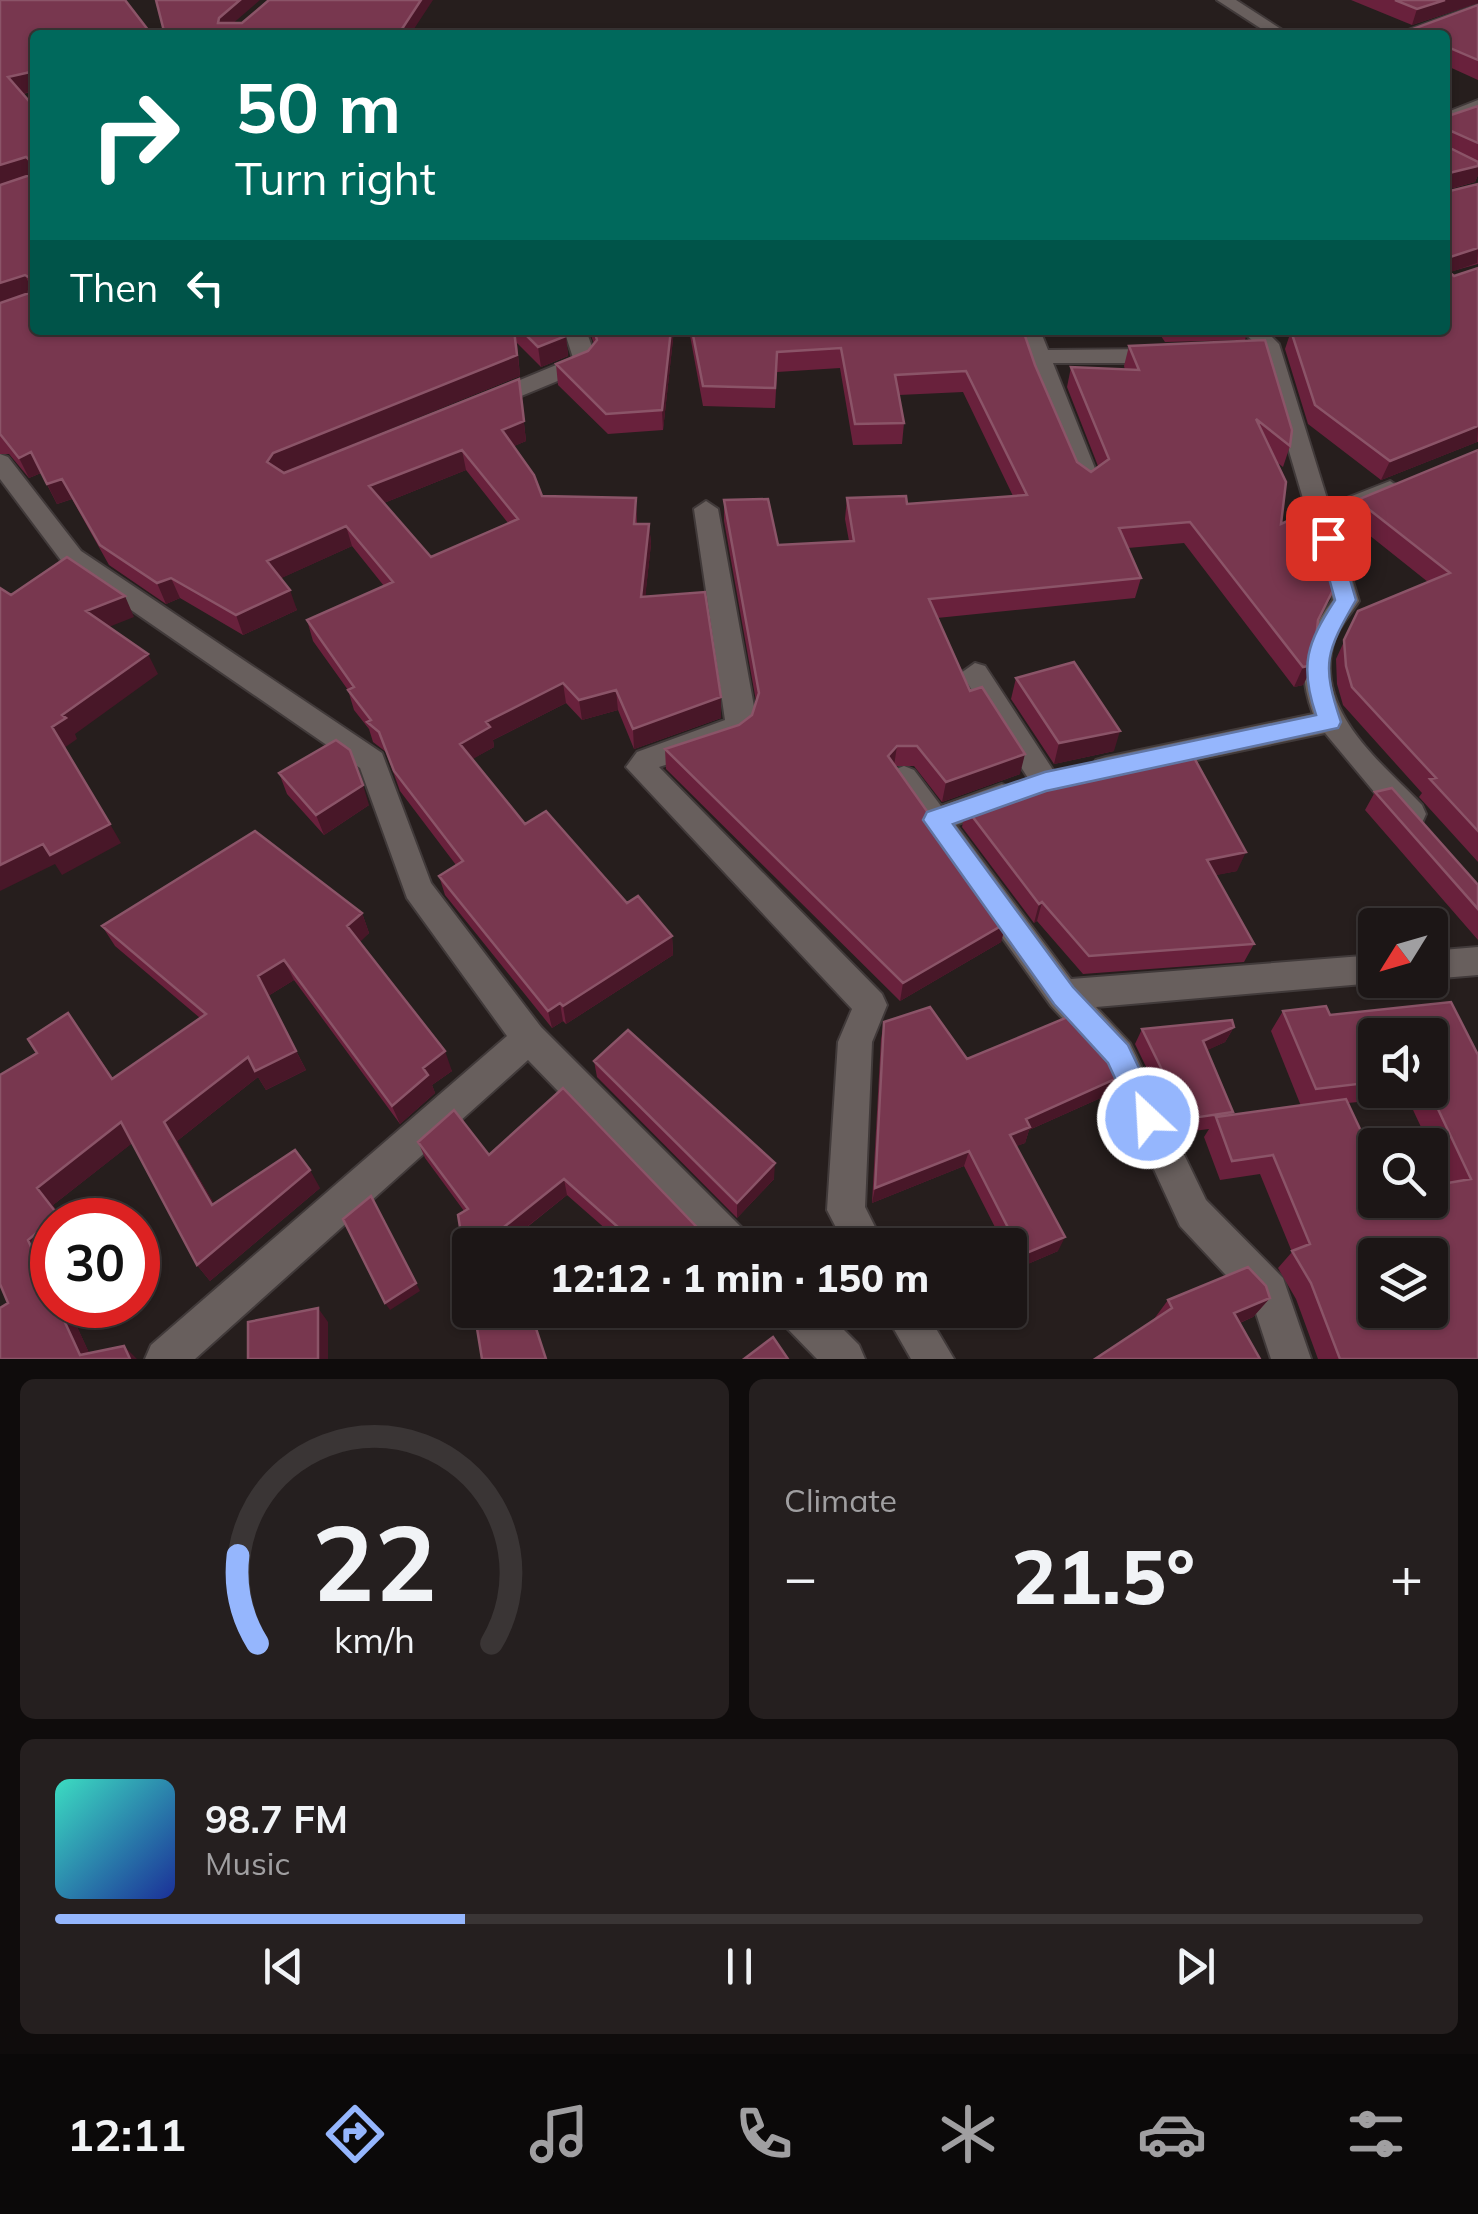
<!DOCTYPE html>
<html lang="en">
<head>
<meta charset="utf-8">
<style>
  :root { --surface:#1c1616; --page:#251f1f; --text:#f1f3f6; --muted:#a09fa1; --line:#3a3535; --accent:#95b6fd }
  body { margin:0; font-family:Mulish,sans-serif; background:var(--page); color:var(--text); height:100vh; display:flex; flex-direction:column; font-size:38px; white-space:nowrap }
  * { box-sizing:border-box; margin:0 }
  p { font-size:32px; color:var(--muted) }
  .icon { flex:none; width:55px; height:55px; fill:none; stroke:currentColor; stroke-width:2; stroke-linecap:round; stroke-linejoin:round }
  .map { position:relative; height:1359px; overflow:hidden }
  .sheet { display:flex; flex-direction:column; gap:20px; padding:20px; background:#0f0c0c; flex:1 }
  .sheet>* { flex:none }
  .hud { position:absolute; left:30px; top:30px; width:1420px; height:305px; border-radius:10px; box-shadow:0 2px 8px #0004,0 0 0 2px var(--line); background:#00695c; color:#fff; overflow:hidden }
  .needle { width:65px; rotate:233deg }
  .tools { position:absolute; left:1358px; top:908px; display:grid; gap:20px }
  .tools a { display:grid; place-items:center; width:90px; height:90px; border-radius:10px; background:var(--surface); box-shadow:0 2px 8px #0004,0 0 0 2px var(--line); font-size:50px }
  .speed { position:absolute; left:30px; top:1198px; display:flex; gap:20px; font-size:50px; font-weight:700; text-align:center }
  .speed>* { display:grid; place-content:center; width:130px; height:130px; border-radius:50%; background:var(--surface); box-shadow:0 2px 8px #0004,0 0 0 2px var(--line); line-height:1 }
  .speed .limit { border:15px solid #d22; background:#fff; color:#111 }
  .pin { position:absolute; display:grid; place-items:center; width:85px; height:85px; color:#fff; margin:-42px; border-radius:20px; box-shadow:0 5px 15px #0006 }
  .me { position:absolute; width:110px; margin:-55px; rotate:335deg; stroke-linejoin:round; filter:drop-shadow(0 0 8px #0008) }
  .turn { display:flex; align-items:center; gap:35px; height:210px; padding:0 40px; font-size:45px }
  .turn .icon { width:130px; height:130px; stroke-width:2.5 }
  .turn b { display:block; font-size:70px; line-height:85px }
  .then { display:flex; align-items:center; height:95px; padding:0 40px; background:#0003; gap:20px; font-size:38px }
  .big { font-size:75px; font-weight:800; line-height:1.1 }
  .sheet .widget { flex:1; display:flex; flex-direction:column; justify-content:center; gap:15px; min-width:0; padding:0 35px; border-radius:15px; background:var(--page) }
  .sheet .dial { align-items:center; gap:0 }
  .dial svg { height:260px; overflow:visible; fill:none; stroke:var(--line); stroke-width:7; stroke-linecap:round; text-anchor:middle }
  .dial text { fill:var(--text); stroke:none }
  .song { display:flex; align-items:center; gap:30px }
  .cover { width:120px; height:120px; border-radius:15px; background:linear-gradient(135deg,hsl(170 70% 55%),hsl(230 70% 35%)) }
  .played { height:10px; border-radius:5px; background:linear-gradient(90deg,var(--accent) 30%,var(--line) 30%) }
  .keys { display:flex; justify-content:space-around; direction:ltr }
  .heat { display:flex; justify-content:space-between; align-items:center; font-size:55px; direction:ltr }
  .sheet .tiles { flex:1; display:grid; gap:20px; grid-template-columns:1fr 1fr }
  .widget:last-child { grid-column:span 2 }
  .trip { position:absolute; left:452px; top:1228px; width:575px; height:100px; border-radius:10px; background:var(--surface); box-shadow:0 2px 8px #0004,0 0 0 2px var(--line); font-weight:800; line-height:100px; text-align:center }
  .tab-bar { display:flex; height:160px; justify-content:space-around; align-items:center; background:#0b0909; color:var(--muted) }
  .tab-bar .icon { width:70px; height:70px }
  .tab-bar .active { color:var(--accent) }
  .tab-bar b { font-size:45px; color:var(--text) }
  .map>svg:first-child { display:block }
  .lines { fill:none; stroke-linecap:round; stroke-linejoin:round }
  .minor-casing { stroke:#413a3a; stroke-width:4 }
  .minor { fill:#685f5d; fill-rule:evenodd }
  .wall { fill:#69213c; fill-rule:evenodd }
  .shaded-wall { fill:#481728 }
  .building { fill:#78374f; stroke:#8b5468; stroke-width:2.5; fill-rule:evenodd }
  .route { fill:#95b6fd; stroke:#6176a4; stroke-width:2.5 }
</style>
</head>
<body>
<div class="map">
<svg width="1478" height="1359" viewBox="0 0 1478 1359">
  <rect width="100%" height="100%" fill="#261e1d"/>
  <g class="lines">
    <g class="minor-casing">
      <path id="minor" d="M1217,0H1236L1290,35H1271Z
        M1478,5V15L1419,35H1395Z
        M1478,100V111L1445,124V113Z
        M564,330H586L596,358L589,368L495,407H479V397L573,358Z
        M1018,330H1040L1048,350L1160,349L1171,356L1160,363H1053L1100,481L1096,486H1080L1076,481Z
        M1241,330H1265L1279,344L1329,505L1390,481L1402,489L1399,495L1334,521L1359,601C1351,614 1338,626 1334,641C1312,709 1381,762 1422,805L1426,814L1422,823L1411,826L1400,823L1325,733L1106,779L1096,776L1091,768L1096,760L1106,757L1313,714C1296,668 1304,638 1333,600L1258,346Z
        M0,454L8,457L81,551L382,753L431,883L541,1027L746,1232L752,1245H707L528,1060L195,1359H145L151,1345L507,1036L407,898L360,768L63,563L0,479Z
        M706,501L718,509L755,712L748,734L737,742L659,767L882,994L887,1005L872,1042L865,1207L884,1245H845L827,1210L838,1042L852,1009L626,767L637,752L725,720L694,509Z
        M975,663L985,666L1055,773L1060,781L1055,789H1035L961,673Z
        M904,766L914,770L941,806L1002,784L1012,788L1017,796L1012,804L956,825L1071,979L1375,955V980H1384L1375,983L1096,1007L1130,1043L1206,1200L1283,1278L1311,1359H1271L1253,1304L1180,1226L1106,1065L1051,1006L894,786L889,778L894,770Z
        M1478,947V975L1430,979V951Z
        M778,1310H824L859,1345L865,1359H817L783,1324Z
        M883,1310H925L954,1359H911Z"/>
    </g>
    <use href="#minor" class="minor"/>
  </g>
  <path class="wall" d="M0,0L35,35V91L23,94L35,108V330H565L568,356L541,367L517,343L520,376L283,472L519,379L526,441L514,446L542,496L636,498L637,524H649L651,544L645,597L721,718L634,749L618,710L582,720L566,703L493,740L494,747L472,759L525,824L672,936L673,955L566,1024L563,1021L552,1028L445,895L439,876L456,865L400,791L386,752L373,742L369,729L354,710L348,690L313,641L307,620L384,586L352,546L281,578L297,610L243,635L180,598L166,604L109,565L72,499L57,504L41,473L29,478L9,454H0ZM466,470L508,523L431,557L384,503Z
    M1351,0H1478V3L1412,25Z
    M1478,5V80L1445,65V35H1409L1410,30Z
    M1478,106V175L1475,182L1450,189V191L1478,184V264L1449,272L1454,276L1478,268V442H1477L1381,480L1308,424L1285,349L1291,331L1445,330V117Z
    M589,330H674L663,430L608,434L558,385L556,364L588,351L594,344Z
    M689,330H1023L1035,365L1077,462L1091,472L1098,466L1067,387L1071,367L1125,370L1124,366L1129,346L1265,340L1290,446L1283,467L1275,461L1281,524L1318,623L1313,665L1303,685L1294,687L1184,543L1128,548L1141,578L1135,598L937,618L970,691L1020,774L942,802L914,766H895L1006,923L1001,942L900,1001L666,769L665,749L739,725L752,715L756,701L724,521V500L778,545L849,541L845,519L847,498L907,504L1013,496L963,392L899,395L904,423L902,444L853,445L840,368L777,372L775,408L703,406Z
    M1157,330H1248L1245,340L1165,342Z
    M1478,450V862L1419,797L1422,793L1343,705L1337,684L1336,659L1358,611L1428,582L1349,519L1357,500Z
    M1016,678L1114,751L1054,764L1011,699Z
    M279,773L369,805L324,835L287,794Z
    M1375,792L1478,885V940L1365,810Z
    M966,808L1237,871L1215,875L1254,944L1244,962L1083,974L1037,921L1034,923L962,827Z
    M362,913L369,933L359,942L452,1071L432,1085L435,1093L400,1124L294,980L268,996L306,1070L266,1090L258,1077L177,1141L214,1204L320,1188L210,1281L197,1265L132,1143L53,1205L45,1256L52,1305H67L89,1353L130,1359H0L8,1303L37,1053L68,1013L113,1078L200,1018L115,946L102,926Z
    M1451,1002L1478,1055V1359H1318L1296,1299L1278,1268L1292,1252L1260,1174L1220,1180L1204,1137L1209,1129L1178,1133L1135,1044L1142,1029L1232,1020L1234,1027L1225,1042L1207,1050L1233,1112L1231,1115L1301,1106L1271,1031L1283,1011L1326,1006L1330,1015ZM1375,1035H1430V1090H1375ZM1407,1097L1447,1183L1430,1186V1200H1375V1161L1348,1103ZM1375,1255H1430V1310H1375Z
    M884,1022L967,1059L1114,1092L1029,1130L1025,1143L1016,1146L1058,1251L1016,1269L1010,1257V1245H1004L964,1166L872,1203L881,1039Z
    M594,1061L774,1179L737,1218L597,1077Z
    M563,1088L714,1245H624L567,1195L505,1245H470L464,1211L425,1158L418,1142L489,1155Z
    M1270,1298L1253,1317L1240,1323L1154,1319L1168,1300Z"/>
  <path class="shaded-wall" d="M240,0H260L223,32L218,23L219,18Z
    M421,0H433L410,35H398Z
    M1445,0H1478V3L1412,25L1417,9Z
    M35,71V91L15,95L8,77Z
    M26,157L34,176L0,187V165Z
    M1478,166V175L1475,182L1445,190L1449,173Z
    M1478,248L1477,263L1445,274L1450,257Z
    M25,275L34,294L0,306V283Z
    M515,330L520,376L280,474L267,462L273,453Z
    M671,330H674L663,430L662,410Z
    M566,336L568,356L541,367L538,347Z
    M519,379L526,441L505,450L502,430Z
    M1478,426L1477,442L1381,480L1390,461Z
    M462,450L466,470L374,507L369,486Z
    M31,452L41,473L29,478L19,458Z
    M62,479L72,499L57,504L47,484Z
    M649,524L651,544L643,618L641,597Z
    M346,526L352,546L275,581L267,561Z
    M171,578L180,598L166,604L157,583Z
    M290,590L297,610L243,635L236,615Z
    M125,596L134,617L96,632L86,611Z
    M148,654L158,674L75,734L77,739L64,748L52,727L62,715Z
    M1313,665L1303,685L1294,687L1303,667Z
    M563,683L566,703L493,740L494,747L464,764L460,744L486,722Z
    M616,690L618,710L582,720L579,700Z
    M721,697V718L634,749L633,729Z
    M1120,731L1114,751L1054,764L1059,743Z
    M897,746L894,766L888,756Z
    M1025,754L1020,774L942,802L946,782Z
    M363,785L369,805L324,835L316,815Z
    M110,824L121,843L62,875L55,864L0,891V865L43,844Z
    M1246,852L1237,871L1198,879L1207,860Z
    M1042,902L1037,921L1034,923L1039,904Z
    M362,913L369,933L355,947L347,926Z
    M1006,923L1001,942L900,1001L903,983Z
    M672,936L673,955L566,1024L563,1006Z
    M284,960L294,980L268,996L258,976Z
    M560,1003L563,1021L552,1028L548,1011Z
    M1234,1027L1225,1042L1195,1056L1203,1041Z
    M296,1051L306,1070L266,1090L258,1077L177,1141L225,1222L212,1205L164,1122L248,1057Z
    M445,1051L452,1071L432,1085L435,1093L400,1124L392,1106L423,1068Z
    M1122,1076L1114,1092L1029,1130L1025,1143L1005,1150L1010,1135L1026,1119Z
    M121,1122L135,1141L53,1205L65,1220H52V1250L45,1256L52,1272V1294L28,1240L37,1188Z
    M969,1151L964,1166L872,1203L875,1188Z
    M775,1163L774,1179L737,1218V1203Z
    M310,1170L320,1188L210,1281L197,1265Z
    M564,1179L567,1195L504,1245L499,1231Z
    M1065,1237L1058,1251L1016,1269L1022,1255Z
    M416,1283L420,1291L390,1310L385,1303Z
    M1270,1298L1253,1317L1218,1332L1234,1313Z
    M57,1305H67L92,1359L80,1355Z
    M318,1308L328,1322V1359H318Z
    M124,1346L137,1359H130Z"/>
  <path class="building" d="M0,0H125L152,35H35V71L8,77L35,108V330H514L517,355L273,453L267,462L284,473L519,379L524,421L502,430L534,475L542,496L636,498L634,524H649L641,597L705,592L721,697L633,729L616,690L579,700L563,683L486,722L490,727L460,744L525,824L546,811L627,903L638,896L672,936L563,1006L560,1003L548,1011L439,876L463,861L394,771L379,732L367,722L371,720L348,690L354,687L307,620L393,582L346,526L267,561L290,590L236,615L171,578L157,583L100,545L62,479L47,484L31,452L19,458L0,434V303L29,293L30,278L25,275L0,283V185L30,175L31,161L26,157L0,165ZM462,450L518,519L431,557L369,486Z
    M156,0H240L219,18L218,23H242L269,0H421L398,35H165Z
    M1395,0H1445L1417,9Z
    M1478,5V60L1445,46V35H1421L1410,30Z
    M1478,106V143L1449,130L1450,148L1478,162V166L1449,173L1450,191L1478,184V248L1450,257L1449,272L1454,276L1478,268V426L1390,461L1315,405L1291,331L1445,330V117Z
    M521,330H565L566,336L538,347Z
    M594,330H671L662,410L606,414L556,364L588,351L597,340Z
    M692,330H1023L1035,365L1077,462L1091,472L1109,459L1071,367L1139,370L1129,346L1265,340L1292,430L1290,446L1256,419L1286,482L1281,524L1301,515L1335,586L1318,620L1313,665L1303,667L1190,522L1119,528L1141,578L929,599L970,691L982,687L1025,754L946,782L917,746H897L888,756L1006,923L903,983L665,749L739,725L752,715L759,693L724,500L768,499L778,545L854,541L847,498L906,496L907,504L1027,495L966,371L895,375L904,423L855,424L841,348L777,352L775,388L703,386Z
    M1478,450V831L1430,779L1436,778L1352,687L1346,666L1344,640L1358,611L1450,573L1357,500Z
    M67,557L125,596L86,611L148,654L62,715L66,718L52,727L110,824L50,855L43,844L0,865V588L11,595Z
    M1074,662L1120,731L1059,743L1016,678Z
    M336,740L350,750L363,785L316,815L279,773Z
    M1192,754L1246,852L1207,860L1254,944L1089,956L1042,902L1039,904L966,808L1053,776L1138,759L1141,763Z
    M1392,788L1478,885V909L1375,792Z
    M255,831L362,913L347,926L445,1051L423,1068L428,1075L392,1106L284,960L258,976L296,1051L255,1071L248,1057L164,1122L212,1205L295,1150L310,1170L197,1265L121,1122L37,1188L58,1215L28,1240L52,1294V1305H57L80,1355L124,1346L130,1359H0V1308L8,1303L0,1284V1075L37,1053L28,1039L68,1013L112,1079L206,1014L102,926Z
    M1451,1002L1478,1055V1359H1340L1311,1283L1292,1251L1310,1244L1273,1155L1232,1161L1216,1117L1346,1099L1375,1161V1200H1430V1186L1471,1179L1429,1090L1430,1035H1375V1082L1316,1089L1283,1011L1326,1006L1330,1015ZM1375,1255H1430V1310H1375Z
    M930,1007L967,1059L1075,1014L1110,1051L1122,1076L1026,1119L1030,1127L1010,1135L1065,1237L1022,1255L969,1151L875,1188L884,1022Z
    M1232,1020L1234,1027L1203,1041L1233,1112L1186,1119L1142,1029Z
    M628,1030L775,1163L737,1203L594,1061Z
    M563,1088L714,1245H638L564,1179L499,1231L504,1245H470V1288L458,1215L468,1209L418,1142L454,1110L489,1155Z
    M371,1196L416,1283L385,1303L343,1219Z
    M1248,1267L1266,1286L1270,1298L1234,1313L1260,1359H1095L1172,1308L1168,1300Z
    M318,1308V1359H248V1322Z
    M474,1310H530L546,1359H482Z
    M773,1337L788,1359H744Z"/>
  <path class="route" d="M1328,531L1338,538L1356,600C1326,652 1321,663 1341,722L1338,728L1046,791L953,824L1073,987L1128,1045L1163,1118L1158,1128L1148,1132L1138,1128L1108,1063L1054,1004L923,820L927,812L1045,772L1316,715C1299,665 1307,643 1335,600L1318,538Z"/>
</svg>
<div class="tools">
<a><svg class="needle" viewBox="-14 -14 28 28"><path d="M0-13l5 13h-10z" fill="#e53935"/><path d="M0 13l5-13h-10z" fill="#a09fa1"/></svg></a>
<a><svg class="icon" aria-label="sound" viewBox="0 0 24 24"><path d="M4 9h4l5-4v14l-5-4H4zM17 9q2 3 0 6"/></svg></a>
<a><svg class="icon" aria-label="search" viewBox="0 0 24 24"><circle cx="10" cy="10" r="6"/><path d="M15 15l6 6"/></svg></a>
<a><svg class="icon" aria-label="layers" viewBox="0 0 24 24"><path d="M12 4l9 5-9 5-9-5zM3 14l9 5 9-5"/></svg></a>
</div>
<div class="speed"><div class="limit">30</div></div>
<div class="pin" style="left:1328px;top:538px;background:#d93025"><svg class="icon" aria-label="arrive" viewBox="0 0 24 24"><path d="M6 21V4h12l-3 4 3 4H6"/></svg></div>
<svg class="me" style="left:1148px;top:1118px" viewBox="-20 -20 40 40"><circle r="17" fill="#95b6fd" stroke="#fff" stroke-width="3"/><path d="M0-11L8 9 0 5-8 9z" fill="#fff"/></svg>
<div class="trip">12:12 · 1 min · 150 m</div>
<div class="hud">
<div class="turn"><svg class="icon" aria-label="right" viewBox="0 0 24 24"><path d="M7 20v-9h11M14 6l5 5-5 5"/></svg><div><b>50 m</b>Turn right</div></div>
<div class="then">Then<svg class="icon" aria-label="left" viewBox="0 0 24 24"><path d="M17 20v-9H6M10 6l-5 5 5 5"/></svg></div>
</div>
</div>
<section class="sheet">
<div class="tiles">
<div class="widget dial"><svg viewBox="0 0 100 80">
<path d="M14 69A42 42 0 1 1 86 69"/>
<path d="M14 69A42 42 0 0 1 8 42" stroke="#95b6fd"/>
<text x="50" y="56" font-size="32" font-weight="700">22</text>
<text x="50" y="72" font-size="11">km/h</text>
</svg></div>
<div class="widget"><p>Climate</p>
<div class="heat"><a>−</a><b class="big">21.5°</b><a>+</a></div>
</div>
<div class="widget">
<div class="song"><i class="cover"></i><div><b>98.7 FM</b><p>Music</p></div></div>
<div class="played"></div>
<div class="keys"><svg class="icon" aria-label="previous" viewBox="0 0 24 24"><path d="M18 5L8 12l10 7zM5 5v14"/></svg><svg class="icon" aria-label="pause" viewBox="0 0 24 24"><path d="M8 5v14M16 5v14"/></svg><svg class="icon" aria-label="next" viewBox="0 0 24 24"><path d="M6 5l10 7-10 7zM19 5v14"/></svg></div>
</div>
</div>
</section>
<nav class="tab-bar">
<b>12:11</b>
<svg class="icon active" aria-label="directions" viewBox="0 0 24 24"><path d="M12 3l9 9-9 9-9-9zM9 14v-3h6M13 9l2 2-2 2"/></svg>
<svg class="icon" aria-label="music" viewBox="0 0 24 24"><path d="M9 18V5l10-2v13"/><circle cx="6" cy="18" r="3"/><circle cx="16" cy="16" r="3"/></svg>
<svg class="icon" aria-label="phone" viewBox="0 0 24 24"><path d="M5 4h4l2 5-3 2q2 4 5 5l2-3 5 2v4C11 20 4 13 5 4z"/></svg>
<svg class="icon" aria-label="climate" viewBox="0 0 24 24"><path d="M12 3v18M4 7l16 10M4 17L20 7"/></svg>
<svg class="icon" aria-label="car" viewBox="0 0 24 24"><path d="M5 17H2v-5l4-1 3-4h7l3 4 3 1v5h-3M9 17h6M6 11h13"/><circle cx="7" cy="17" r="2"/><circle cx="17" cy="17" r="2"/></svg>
<svg class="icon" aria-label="filters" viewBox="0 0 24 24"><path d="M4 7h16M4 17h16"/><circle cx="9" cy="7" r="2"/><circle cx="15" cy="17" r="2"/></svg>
</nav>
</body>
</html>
